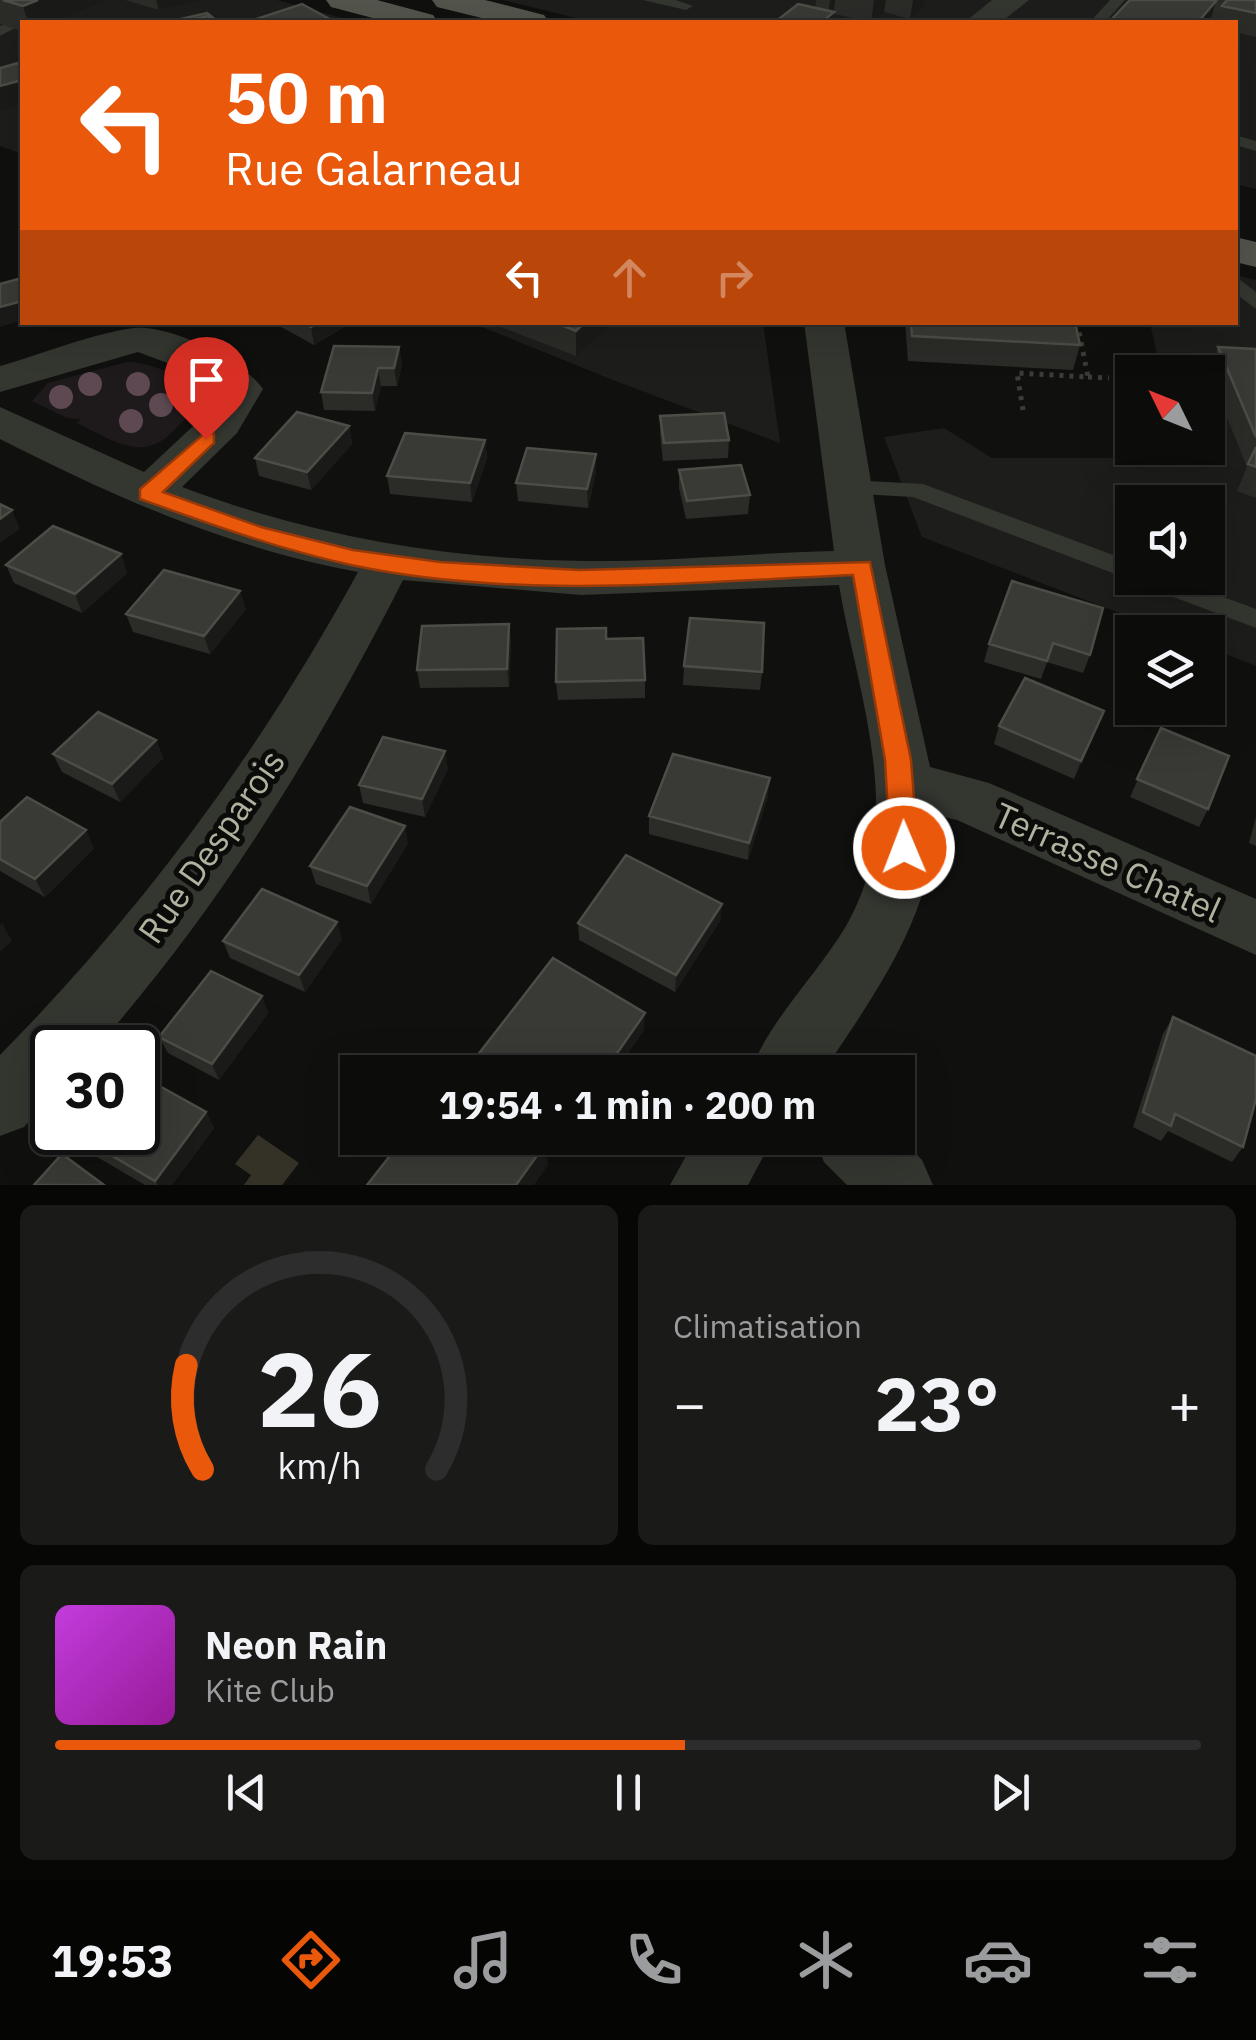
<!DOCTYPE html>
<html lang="fr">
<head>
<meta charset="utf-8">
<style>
  :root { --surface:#0c0d0b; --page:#1a1b19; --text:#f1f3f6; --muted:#9a9c9d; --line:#2c2d2c; --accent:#ea580c }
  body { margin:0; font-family:"IBM Plex Sans",sans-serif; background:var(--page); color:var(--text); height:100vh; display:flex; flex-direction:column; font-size:38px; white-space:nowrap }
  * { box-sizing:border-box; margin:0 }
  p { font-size:32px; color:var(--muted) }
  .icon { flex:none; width:55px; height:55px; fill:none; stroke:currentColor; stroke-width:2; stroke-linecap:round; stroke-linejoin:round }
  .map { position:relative; height:1185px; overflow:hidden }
  .sheet { display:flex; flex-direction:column; gap:20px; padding:20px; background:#070706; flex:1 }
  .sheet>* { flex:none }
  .banner { position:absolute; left:20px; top:20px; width:1218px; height:305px; border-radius:0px; box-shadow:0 10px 40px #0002,0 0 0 2px var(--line); background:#ea580c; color:#fff; overflow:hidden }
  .needle { width:65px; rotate:313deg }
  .controls { position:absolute; left:1115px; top:355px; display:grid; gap:20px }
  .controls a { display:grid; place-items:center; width:110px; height:110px; border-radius:0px; background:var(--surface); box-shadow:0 10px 40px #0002,0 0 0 2px var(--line); font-size:50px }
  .speed { position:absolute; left:30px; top:1025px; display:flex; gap:20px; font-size:50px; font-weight:700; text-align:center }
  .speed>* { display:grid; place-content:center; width:130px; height:130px; border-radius:50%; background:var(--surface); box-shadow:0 10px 40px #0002,0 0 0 2px var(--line); line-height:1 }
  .speed .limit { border:5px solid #111; border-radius:15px; background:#fff; color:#111 }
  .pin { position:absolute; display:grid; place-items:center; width:85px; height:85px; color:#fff; margin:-102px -42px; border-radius:50% 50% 50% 0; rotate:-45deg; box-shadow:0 0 10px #0007 }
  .pin .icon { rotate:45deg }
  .me { position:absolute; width:110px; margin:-55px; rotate:359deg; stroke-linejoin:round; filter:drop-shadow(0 0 8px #0008) }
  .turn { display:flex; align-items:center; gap:35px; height:210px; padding:0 40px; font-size:45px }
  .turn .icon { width:130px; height:130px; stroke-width:2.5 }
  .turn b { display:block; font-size:70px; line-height:85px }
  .lanes { display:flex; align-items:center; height:95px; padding:0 40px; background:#0003; justify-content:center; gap:50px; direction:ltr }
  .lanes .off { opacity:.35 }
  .big { font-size:75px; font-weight:700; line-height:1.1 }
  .sheet .tile { flex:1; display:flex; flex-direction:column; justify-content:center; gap:15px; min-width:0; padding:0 35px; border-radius:15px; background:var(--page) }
  .sheet .dial { align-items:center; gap:0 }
  .dial svg { height:260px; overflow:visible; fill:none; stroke:var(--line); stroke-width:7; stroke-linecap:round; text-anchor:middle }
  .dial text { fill:var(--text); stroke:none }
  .song { display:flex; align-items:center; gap:30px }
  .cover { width:120px; height:120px; border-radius:15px; background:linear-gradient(135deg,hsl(290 70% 55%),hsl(300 70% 35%)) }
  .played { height:10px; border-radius:5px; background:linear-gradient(90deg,var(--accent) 55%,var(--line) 55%) }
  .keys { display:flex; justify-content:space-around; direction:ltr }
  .heat { display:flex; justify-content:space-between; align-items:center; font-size:55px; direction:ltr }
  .sheet .tiles { flex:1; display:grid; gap:20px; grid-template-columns:1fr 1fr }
  .tile:last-child { grid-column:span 2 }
  .trip { position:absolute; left:340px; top:1055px; width:575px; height:100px; border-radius:0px; background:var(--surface); box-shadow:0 10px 40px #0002,0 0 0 2px var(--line); font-weight:700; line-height:100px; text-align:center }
  .menu { display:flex; height:160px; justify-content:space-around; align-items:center; background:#050504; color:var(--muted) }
  .menu .icon { width:70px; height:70px }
  .menu .current { color:var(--accent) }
  .menu b { font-size:45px; color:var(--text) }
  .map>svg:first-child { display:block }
  .built { fill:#1d1e1b; fill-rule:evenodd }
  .green { fill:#1e191b }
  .water { fill:#343226 }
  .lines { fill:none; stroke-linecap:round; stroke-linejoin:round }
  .path { stroke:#3c3d36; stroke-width:5; stroke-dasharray:4 6; stroke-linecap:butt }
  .service { fill:#343630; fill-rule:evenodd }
  .minor { fill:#343630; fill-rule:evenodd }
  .tertiary { fill:#343630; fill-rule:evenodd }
  .primary { fill:#53554c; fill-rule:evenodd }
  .tree { fill:#5e4953 }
  .wall { fill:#2b2c28 }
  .shaded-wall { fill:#1a1b19 }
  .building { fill:#393a35; stroke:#4c4d46; stroke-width:2.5 }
  .route { fill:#ea580c; stroke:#983908; stroke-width:2.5 }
  .labels { text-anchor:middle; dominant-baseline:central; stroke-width:10; stroke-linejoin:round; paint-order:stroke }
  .street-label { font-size:35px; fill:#b0b2a0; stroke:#0b0c0a }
</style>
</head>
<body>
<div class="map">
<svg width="1256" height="1185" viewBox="0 0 1256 1185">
  <rect width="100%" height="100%" fill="#10110f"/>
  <path class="built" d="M0,0H277L357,22H22V154L0,146Z
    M503,0H1256V189L1235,184V22H592Z
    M1235,275L1256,280V666L1208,647V632H1169L922,537L884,437L944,428L992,458H1180L1179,448H1208V372H1161L1150,323L1235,322ZM1132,502H1208V578H1132Z
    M472,323H763L780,443L613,380Z"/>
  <path class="green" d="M127,362C148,361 190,378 201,397C196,409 185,419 176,428C144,465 113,440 77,423L81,419L67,418L32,401L48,383Z"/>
  <path class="water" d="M258,1135L299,1163L282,1185H244L251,1175L235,1164Z"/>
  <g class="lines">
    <path class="path" d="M1088,377L1109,378
      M1023,410L1017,373L1088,377L1077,322"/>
    <path class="service" d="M643,0H676L693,6L686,10Z
      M1110,0H1125L1105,22H1090Z
      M10,23L17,27L0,36V26Z
      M1235,135L1256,141V151L1235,145Z
      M1235,276L1256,292V309L1235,293Z
      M850,480L923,484L1132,562V578H1172L1256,609V628L1139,584L1136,578L1123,577L913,497L842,493L838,488Z"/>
    <path class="minor" d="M804,322H844L885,565L930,767L989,783L1256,899V955L957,820L935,815C936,912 874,995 823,1072H750C770,1019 817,975 846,926C908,820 858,697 839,585L581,595L403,580C318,747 221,907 96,1048H52V1096L24,1127L0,1136V1055C143,910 260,751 358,572C231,549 114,497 0,439V407L144,472L205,415L219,392L194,373L138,352L0,392V366C43,354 90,334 134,328C170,324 243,360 263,389L237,433L182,487C312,536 445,559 584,561C667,562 751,553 834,551Z
      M898,1136L922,1160L933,1185H847L824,1162L814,1138Z
      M696,1138H773L748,1185H670Z"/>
    <path class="tertiary" d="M992,0H1029L1001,22H965Z"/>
    <path class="primary" d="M326,0H377L433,15L438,22H388L331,7Z
      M432,0H485L544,15L549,22H498L437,7Z
      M1235,237L1256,242V267L1235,262Z"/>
  </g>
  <g class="tree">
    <circle cx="90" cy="384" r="12"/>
    <circle cx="138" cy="384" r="12"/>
    <circle cx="61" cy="397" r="12"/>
    <circle cx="161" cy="405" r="12"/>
    <circle cx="131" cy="421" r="12"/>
  </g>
  <path class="wall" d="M0,0H107L57,22H22V31L0,24Z
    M125,0H209L159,10Z
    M816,0H925L924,8L910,19L884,12L872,22L834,14L833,20L815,8Z
    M1130,0H1256V37L1235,32V22H1217L1218,20L1211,18L1210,22H1109Z
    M272,322H349V324L314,345Z
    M488,322H615L576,356Z
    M905,322H1075L1080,345L1073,370L908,361Z
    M399,347L402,365L397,386H381L375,411L324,410L321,392Z
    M1218,347L1256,349V498L1237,491L1247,467L1209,373Z
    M660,416L729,440L728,458L663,461L660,434Z
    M349,426L352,444L311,490L259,476L255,458Z
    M485,440L487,458L472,502L390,494L387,476Z
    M679,470L750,495L748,514L686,519L679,488Z
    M596,472L588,508L518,501L516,483Z
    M121,554L127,573L82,613L14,583L6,565Z
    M1012,581L1090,655L1083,673L1047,662L1041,679L984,662L989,644Z
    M246,609L210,654L133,632L126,614Z
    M509,624L511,643L509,687L420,688L417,670Z
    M606,639L645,680V698L558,700L556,682Z
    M684,666L762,672L760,690L683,685Z
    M1104,711L1074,779L994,744L999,726Z
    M1161,728L1208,809L1199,827L1130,797Z
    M156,740L163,758L120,802L62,772L53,754Z
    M448,769L425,817L363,803L359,785Z
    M768,796L748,860L649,834V816Z
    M1256,817V846L1249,843Z
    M0,822L94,848L45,897L0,871Z
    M408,843L371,904L316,884L310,866Z
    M722,904L720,921L675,992L579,940L578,923Z
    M342,939L305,992L230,958L223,941Z
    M262,996L268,1013L219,1080L168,1053L159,1037Z
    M1173,1017L1243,1147L1232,1162L1168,1131L1161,1141L1133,1127L1163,1034Z
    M644,1030L615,1072H480L477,1056Z
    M206,1112L214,1128L172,1185H145L87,1151L77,1135Z"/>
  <path class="shaded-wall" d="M38,0H107L57,22H28L23,6Z
    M156,0H209L159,10Z
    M830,0H835L833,20L830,22H822L828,17Z
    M874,0H886L884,13L871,22Z
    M913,0H925L924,8L910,19Z
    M1216,1L1210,22H1198Z
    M22,80V105L0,111V86Z
    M22,301V320L0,327V307Z
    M318,322H349V324L314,345L311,327Z
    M585,322H615L576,356V331Z
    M399,347L402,365L397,386L394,368Z
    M378,368L381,386L375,411L372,393Z
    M349,426L352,444L311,490L307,472Z
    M485,440L487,458L472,502L470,483Z
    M596,454V472L588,508L587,489Z
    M12,510L20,529L0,543V519Z
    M121,554L127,573L82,613L75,594Z
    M240,591L246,609L210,654L204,636Z
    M509,624L511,643L509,687L507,669Z
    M1104,711L1097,729L1074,779L1081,761Z
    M156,740L163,758L120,802L112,784Z
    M445,751L448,769L425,817L422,799Z
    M770,778L768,796L748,860L749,843Z
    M405,826L408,843L371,904L367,886Z
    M86,830L94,848L45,897L35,879Z
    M722,904L720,921L675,992L676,975Z
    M337,922L342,939L305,992L299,975Z
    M2,923L12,941L0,952V925Z
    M262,996L268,1013L219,1080L212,1064Z
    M645,1013L644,1030L615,1072H604Z
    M206,1112L214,1128L172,1185H158L155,1181Z
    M546,1143L548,1165L534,1185H516Z"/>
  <path class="building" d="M3,0H38L23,6Z
    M1130,0H1212L1216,1L1198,22H1109Z
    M1227,0H1256V13L1222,6Z
    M302,4L335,22H247Z
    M798,4L834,12L822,22H775Z
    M207,13L218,22H215L208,16L183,22L172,21Z
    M208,16L215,22H183Z
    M22,62V80L0,86V68Z
    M22,278V301L0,307V284Z
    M302,322H318L311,327Z
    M554,322H585L576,331Z
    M911,322H1075L1080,345L912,336Z
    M334,346L399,347L394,368H378L372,393L321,392Z
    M1218,347L1256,349V437Z
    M297,412L349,426L307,472L255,458Z
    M724,413L729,440L664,443L660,416Z
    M405,433L485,440L470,483L387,476Z
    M1256,447V467L1248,464Z
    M527,448L596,454L587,489L516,483Z
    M741,465L750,495L687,501L679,470Z
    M0,504L12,510L0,519Z
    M53,526L121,554L75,594L6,565Z
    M164,570L240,591L204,636L126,614Z
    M1012,581L1103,608L1090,655L1053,643L1047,661L989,644Z
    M690,618L764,623L762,672L684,666Z
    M509,624L507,669L417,670L422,626Z
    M606,628V639L643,638L645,680L556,682L557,629Z
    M1025,678L1104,711L1081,761L999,726Z
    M98,712L156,740L112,784L53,754Z
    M1161,728L1229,756L1208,809L1137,779Z
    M383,737L445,751L422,799L359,785Z
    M673,754L770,778L749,843L649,816Z
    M27,797L86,830L35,879L0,859V822Z
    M350,807L405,826L367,886L310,866Z
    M626,855L722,904L676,975L578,923Z
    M262,889L337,922L299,975L223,941Z
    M553,958L645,1013L604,1072H502L477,1056Z
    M211,971L262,996L212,1064L159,1037Z
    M1173,1017L1256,1056V1099L1243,1147L1175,1114L1171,1126L1143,1112Z
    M138,1074L206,1112L155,1181L77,1135L79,1132H138Z
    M404,1138H539L546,1143L516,1185H367Z
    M62,1154L104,1185H34Z"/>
  <path class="route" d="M206,432L214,434V443L163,492L261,527L353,550L440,562L580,570L870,562L911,760L918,848L914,856H894L890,848L885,760L853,575C687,582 514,600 351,565C278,549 210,524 140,499V489Z"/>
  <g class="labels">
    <g class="street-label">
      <text transform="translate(211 846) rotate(-55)">Rue Desparois</text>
      <text transform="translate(1108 862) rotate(24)">Terrasse Chatel</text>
    </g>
  </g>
</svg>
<div class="controls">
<a><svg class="needle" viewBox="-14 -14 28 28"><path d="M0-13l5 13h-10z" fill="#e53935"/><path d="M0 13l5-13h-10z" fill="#9a9c9d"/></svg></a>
<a><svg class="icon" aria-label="sound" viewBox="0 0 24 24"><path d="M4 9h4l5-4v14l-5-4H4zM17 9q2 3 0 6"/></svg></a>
<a><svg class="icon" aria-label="layers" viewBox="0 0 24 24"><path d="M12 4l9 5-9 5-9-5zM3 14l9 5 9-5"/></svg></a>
</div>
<div class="speed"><div class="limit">30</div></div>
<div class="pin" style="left:206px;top:439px;background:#d93025"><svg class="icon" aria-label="arrive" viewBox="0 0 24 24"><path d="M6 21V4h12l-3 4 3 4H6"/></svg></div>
<svg class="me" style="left:904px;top:848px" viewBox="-20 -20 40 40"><circle r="17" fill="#ea580c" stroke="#fff" stroke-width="3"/><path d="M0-11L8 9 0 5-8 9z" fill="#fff"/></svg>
<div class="trip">19:54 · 1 min · 200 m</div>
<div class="banner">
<div class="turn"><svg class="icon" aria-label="left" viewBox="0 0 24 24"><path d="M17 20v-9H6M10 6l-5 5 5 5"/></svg><div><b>50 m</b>Rue Galarneau</div></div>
<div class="lanes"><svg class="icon" aria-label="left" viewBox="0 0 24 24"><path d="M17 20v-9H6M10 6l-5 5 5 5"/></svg><svg class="icon off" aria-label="ahead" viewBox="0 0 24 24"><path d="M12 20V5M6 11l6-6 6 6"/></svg><svg class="icon off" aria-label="right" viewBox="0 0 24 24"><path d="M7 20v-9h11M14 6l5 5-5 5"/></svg></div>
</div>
</div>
<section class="sheet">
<div class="tiles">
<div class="tile dial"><svg viewBox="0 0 100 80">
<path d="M14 69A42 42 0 1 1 86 69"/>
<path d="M14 69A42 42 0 0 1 9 37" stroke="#ea580c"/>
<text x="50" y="56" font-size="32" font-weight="700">26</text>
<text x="50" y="72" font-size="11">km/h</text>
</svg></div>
<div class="tile"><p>Climatisation</p>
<div class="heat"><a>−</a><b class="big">23°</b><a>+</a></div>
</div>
<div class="tile">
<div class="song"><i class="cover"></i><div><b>Neon Rain</b><p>Kite Club</p></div></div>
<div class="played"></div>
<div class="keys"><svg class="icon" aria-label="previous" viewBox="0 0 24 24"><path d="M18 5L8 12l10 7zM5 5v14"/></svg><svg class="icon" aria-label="pause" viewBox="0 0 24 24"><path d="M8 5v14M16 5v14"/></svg><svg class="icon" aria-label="next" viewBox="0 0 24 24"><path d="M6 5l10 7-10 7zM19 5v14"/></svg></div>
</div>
</div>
</section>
<nav class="menu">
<b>19:53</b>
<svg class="icon current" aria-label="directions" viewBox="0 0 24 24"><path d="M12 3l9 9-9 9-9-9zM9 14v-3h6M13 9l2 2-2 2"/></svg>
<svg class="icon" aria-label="music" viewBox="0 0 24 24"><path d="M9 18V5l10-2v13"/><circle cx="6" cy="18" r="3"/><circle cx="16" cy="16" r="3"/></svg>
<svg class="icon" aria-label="phone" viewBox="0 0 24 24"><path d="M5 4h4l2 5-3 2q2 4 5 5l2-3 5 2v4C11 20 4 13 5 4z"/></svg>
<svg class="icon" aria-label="climate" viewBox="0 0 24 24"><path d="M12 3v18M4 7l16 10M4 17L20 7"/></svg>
<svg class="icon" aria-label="car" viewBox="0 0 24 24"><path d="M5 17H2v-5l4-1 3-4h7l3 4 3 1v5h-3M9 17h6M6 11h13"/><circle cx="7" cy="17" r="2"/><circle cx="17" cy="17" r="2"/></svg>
<svg class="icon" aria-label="filters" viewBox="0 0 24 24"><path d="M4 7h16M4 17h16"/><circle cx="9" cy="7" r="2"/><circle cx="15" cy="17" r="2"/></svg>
</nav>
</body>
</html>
